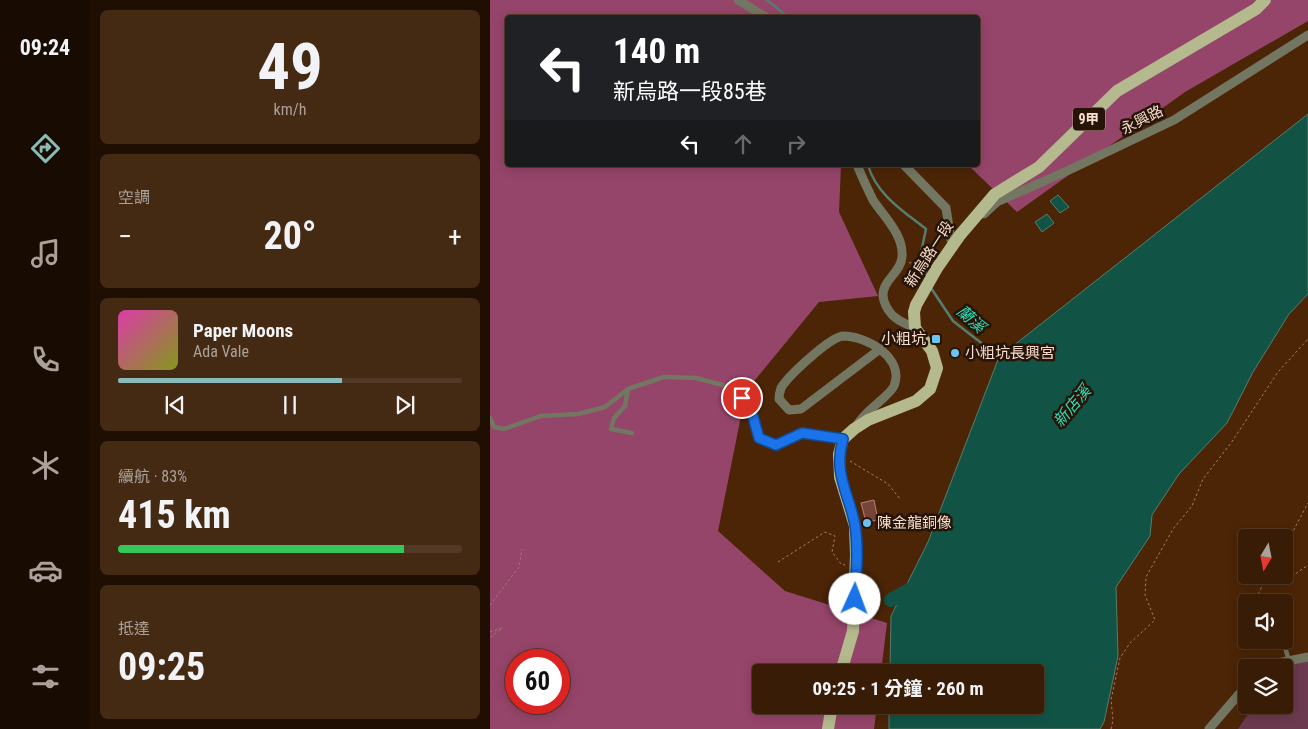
<!DOCTYPE html>
<html lang="zh-TW">
<head>
<meta charset="utf-8">
<style>
  :root { --surface:#391c05; --page:#442913; --text:#f1f3f6; --muted:#aba19a; --line:#533a27; --accent:#8bbbb9 }
  body { margin:0; font-family:"Roboto Condensed","Noto Sans TC",sans-serif; background:var(--page); color:var(--text); height:100vh; display:flex; flex-direction:column; font-size:19px; white-space:nowrap }
  * { box-sizing:border-box; margin:0 }
  p { font-size:16px; color:var(--muted) }
  .icon { flex:none; width:28px; height:28px; fill:none; stroke:currentColor; stroke-width:2; stroke-linecap:round; stroke-linejoin:round }
  .map { position:relative; flex:1; overflow:hidden }
  .side { display:flex; flex-direction:column; gap:10px; padding:10px; background:#1f0f03; width:400px }
  .side>* { flex:none }
  .top-card { position:absolute; left:15px; top:15px; width:475px; height:152px; border-radius:5px; box-shadow:0 2px 12px #0003,0 0 0 1px var(--line); background:#202124; color:#fff; overflow:hidden }
  .needle { width:32px; rotate:190deg }
  .fabs { position:absolute; left:748px; top:529px; display:grid; gap:10px }
  .fabs a { display:grid; place-items:center; width:55px; height:55px; border-radius:5px; background:var(--surface); box-shadow:0 2px 12px #0003,0 0 0 1px var(--line); font-size:25px }
  .speed { position:absolute; left:15px; top:649px; display:flex; gap:10px; font-size:25px; font-weight:700; text-align:center }
  .speed>* { display:grid; place-content:center; width:65px; height:65px; border-radius:50%; background:var(--surface); box-shadow:0 2px 12px #0003,0 0 0 1px var(--line); line-height:1 }
  .speed .limit { border:8px solid #d22; background:#fff; color:#111 }
  .pin { position:absolute; display:grid; place-items:center; width:42px; height:42px; color:#fff; margin:-21px; border:2px solid #fff; border-radius:50%; box-shadow:0 1px 5px #0007 }
  .me { position:absolute; width:55px; margin:-28px; rotate:2deg; stroke-linejoin:round; filter:drop-shadow(0 0 4px #0008) }
  .turn { display:flex; align-items:center; gap:18px; height:105px; padding:0 25px; font-size:22px }
  .turn .icon { width:65px; height:65px; stroke-width:2.5 }
  .turn b { display:block; font-size:35px; line-height:42px }
  .lanes { display:flex; align-items:center; height:48px; padding:0 25px; background:#0003; justify-content:center; gap:25px; direction:ltr }
  .lanes .off { opacity:.35 }
  .big { font-size:38px; font-weight:700; line-height:1.1 }
  .side .tile { flex:1; display:flex; flex-direction:column; justify-content:center; gap:8px; min-width:0; padding:0 18px; border-radius:8px; background:var(--page) }
  .side .dial { align-items:center; gap:0 }
  .dial b { font-size:65px; line-height:1 }
  .song { display:flex; align-items:center; gap:15px }
  .cover { width:60px; height:60px; border-radius:8px; background:linear-gradient(135deg,hsl(320 70% 55%),hsl(70 70% 35%)) }
  .played { height:5px; border-radius:2px; background:linear-gradient(90deg,var(--accent) 65%,var(--line) 65%) }
  .keys { display:flex; justify-content:space-around; direction:ltr }
  .heat { display:flex; justify-content:space-between; align-items:center; font-size:28px; direction:ltr }
  .charge { height:8px; border-radius:4px; background:linear-gradient(90deg,#34c759 83%,var(--line) 0) }
  .trip { position:absolute; left:262px; top:664px; width:292px; height:50px; border-radius:5px; background:var(--surface); box-shadow:0 2px 12px #0003,0 0 0 1px var(--line); font-weight:700; line-height:50px; text-align:center }
  main { display:flex; flex:1; min-height:0 }
  .tab-bar { display:flex; flex-direction:column; width:90px; justify-content:space-around; align-items:center; background:#170b02; color:var(--muted) }
  .tab-bar .icon { width:35px; height:35px }
  .tab-bar .selected { color:var(--accent) }
  .tab-bar b { font-size:22px; color:var(--text) }
  .map>svg:first-child { display:block }
  .green { fill:#6b3a4f }
  .forest { fill:#96456a; fill-rule:evenodd }
  .water { fill:#115445; stroke:#567d6e }
  .lines { fill:none; stroke-linecap:round; stroke-linejoin:round }
  .stream { stroke:#567d6e; stroke-width:2.5 }
  .river { stroke:#115445; stroke-width:14 }
  .building { fill:#764439; stroke:#b88174 }
  .path { stroke:#9f7e67; stroke-width:1; stroke-dasharray:2.5 2.5; stroke-linecap:butt }
  .service { stroke:#737660; stroke-width:4.5 }
  .minor { stroke:#737660; stroke-width:9 }
  .primary { stroke:#b4ba8d; stroke-width:12 }
  .route-casing { stroke:#114b97; stroke-width:12 }
  .route { stroke:#1a73e8; stroke-width:9 }
  .poi-dot { fill:#6bc3f2; stroke:#261408; stroke-width:2 }
  .labels { text-anchor:middle; dominant-baseline:central; stroke-width:5; stroke-linejoin:round; paint-order:stroke }
  .shield { fill:#261408; stroke:#b8a192; stroke-width:1 }
  .shield-label { font-size:14px; font-weight:bold; fill:#f7ddcd }
  .street-label { font-size:15px; fill:#f7ddcd; stroke:#261408 }
  .poi-label { font-size:15px; fill:#f7ddcd; stroke:#261408; text-anchor:start }
  .water-label { font-size:16px; font-style:italic; fill:#2edfb8; stroke:#261408 }
</style>
</head>
<body>
<main>
<nav class="tab-bar">
<b>09:24</b>
<svg class="icon selected" aria-label="directions" viewBox="0 0 24 24"><path d="M12 3l9 9-9 9-9-9zM9 14v-3h6M13 9l2 2-2 2"/></svg>
<svg class="icon" aria-label="music" viewBox="0 0 24 24"><path d="M9 18V5l10-2v13"/><circle cx="6" cy="18" r="3"/><circle cx="16" cy="16" r="3"/></svg>
<svg class="icon" aria-label="phone" viewBox="0 0 24 24"><path d="M5 4h4l2 5-3 2q2 4 5 5l2-3 5 2v4C11 20 4 13 5 4z"/></svg>
<svg class="icon" aria-label="climate" viewBox="0 0 24 24"><path d="M12 3v18M4 7l16 10M4 17L20 7"/></svg>
<svg class="icon" aria-label="car" viewBox="0 0 24 24"><path d="M5 17H2v-5l4-1 3-4h7l3 4 3 1v5h-3M9 17h6M6 11h13"/><circle cx="7" cy="17" r="2"/><circle cx="17" cy="17" r="2"/></svg>
<svg class="icon" aria-label="filters" viewBox="0 0 24 24"><path d="M4 7h16M4 17h16"/><circle cx="9" cy="7" r="2"/><circle cx="15" cy="17" r="2"/></svg>
</nav>
<section class="side">
<div class="tile dial"><b>49</b><p>km/h</p></div>
<div class="tile"><p>空調</p>
<div class="heat"><a>−</a><b class="big">20°</b><a>+</a></div>
</div>
<div class="tile">
<div class="song"><i class="cover"></i><div><b>Paper Moons</b><p>Ada Vale</p></div></div>
<div class="played"></div>
<div class="keys"><svg class="icon" aria-label="previous" viewBox="0 0 24 24"><path d="M18 5L8 12l10 7zM5 5v14"/></svg><svg class="icon" aria-label="pause" viewBox="0 0 24 24"><path d="M8 5v14M16 5v14"/></svg><svg class="icon" aria-label="next" viewBox="0 0 24 24"><path d="M6 5l10 7-10 7zM19 5v14"/></svg></div>
</div>
<div class="tile"><p>續航 · 83%</p><b class="big">415 km</b><div class="charge"></div></div>
<div class="tile"><p>抵達</p><b class="big">09:25</b></div>
</section>
<div class="map">
<svg width="818" height="729" viewBox="0 0 818 729">
  <rect width="100%" height="100%" fill="#4c2507"/>
  <path class="green" d="M818,660V729H748L764,705H794L793,667Z"/>
  <path class="forest" d="M0,0H818V21L695,92L527,212L478,165H488V18H18V165H351L349,212L388,296L329,302L256,391L228,531L295,591L397,623L391,672H271V705H387L384,729H0ZM26,660H69V702H26Z"/>
  <path class="water" d="M818,114V294L799,314L763,372L737,423L689,474L662,515L660,536L626,587L628,656L614,722L610,729H399V705H546V672H400L401,616L438,542L509,357Z
    M568,195L579,207L570,213L560,201Z
    M557,214L564,223L552,232L545,222Z"/>
  <g class="lines">
    <path class="stream" d="M277,0L299,18
      M378,165C386,194 413,211 436,229L430,257L437,275
      M441,288L463,321L512,359"/>
    <path class="river" d="M401,600L427,586"/>
  </g>
  <path class="building" d="M384,500L388,520L376,522L371,503Z"/>
  <g class="lines">
    <path class="path" d="M419,263L442,258
      M360,461L398,484L411,500
      M794,548L818,503
      M288,562L335,532L345,536L342,552L351,564L355,565
      M773,583C790,587 805,574 818,565
      M768,594L778,575
      M0,605L29,567L32,549
      M0,632L12,628L0,638
      M621,729L623,720L621,700L630,658L640,643L665,620L655,595L656,577L683,529L702,506L713,479L741,443L788,372L818,339"/>
    <path class="service" d="M138,389L135,406L124,418L121,429L142,433
      M0,418L4,427L14,429L51,416L88,414L115,407L138,389L174,377L206,378L244,388L260,407L269,438L286,445L312,433L352,439
      M767,600L769,602
      M793,640L799,661"/>
    <path class="minor" d="M248,0L277,18
      M367,165C372,177 377,188 383,200C394,217 414,235 412,257C411,274 388,282 394,301C399,317 411,322 425,328
      M414,165L456,208L462,246
      M494,214L507,202L577,171L684,120L818,35
      M367,425C375,410 399,397 404,386C415,358 377,336 353,336C340,337 298,376 291,388C290,391 289,395 289,399L299,410L311,409L390,349
      M779,668L783,664L818,657
      M719,729L756,686"/>
    <path class="primary" d="M351,672L363,631L366,555L365,526L350,477L349,454L353,439L364,429L378,420L426,401L440,389L447,368L442,351L425,328L424,312L426,305L447,268L470,235L505,194L549,167L627,91L766,9L775,0
      M338,729L342,705"/>
  </g>
  <g class="lines">
    <g class="route-casing">
      <path id="route" d="M252,398L260,406L269,438L286,445L312,433L353,439C343,474 359,493 365,525C369,549 366,575 365,599"/>
    </g>
    <use href="#route" class="route"/>
  </g>
  <g class="poi-dot">
    <rect x="441" y="334" width="10" height="10" rx="2.5"/>
    <circle cx="465" cy="353" r="5"/>
    <circle cx="377" cy="523" r="5"/>
  </g>
  <g class="labels">
    <rect class="shield" x="583" y="107.5" width="32" height="23" rx="4"/>
    <g class="shield-label">
      <text x="599" y="119">9甲</text>
    </g>
    <g class="street-label">
      <text transform="translate(652 120) rotate(-27)">永興路</text>
      <text transform="translate(439 254) rotate(-57)">新烏路一段</text>
    </g>
    <g class="poi-label">
      <text x="436" y="339" text-anchor="end">小粗坑</text>
      <text x="475" y="353">小粗坑長興宮</text>
      <text x="387" y="523">陳金龍銅像</text>
    </g>
    <g class="water-label">
      <text transform="translate(481 319) rotate(42)">蘭溪</text>
      <text transform="translate(582 406) rotate(-50)">新店溪</text>
    </g>
  </g>
</svg>
<div class="fabs">
<a><svg class="needle" viewBox="-14 -14 28 28"><path d="M0-13l5 13h-10z" fill="#e53935"/><path d="M0 13l5-13h-10z" fill="#aba19a"/></svg></a>
<a><svg class="icon" aria-label="sound" viewBox="0 0 24 24"><path d="M4 9h4l5-4v14l-5-4H4zM17 9q2 3 0 6"/></svg></a>
<a><svg class="icon" aria-label="layers" viewBox="0 0 24 24"><path d="M12 4l9 5-9 5-9-5zM3 14l9 5 9-5"/></svg></a>
</div>
<div class="speed"><div class="limit">60</div></div>
<div class="pin" style="left:252px;top:398px;background:#d93025"><svg class="icon" aria-label="arrive" viewBox="0 0 24 24"><path d="M6 21V4h12l-3 4 3 4H6"/></svg></div>
<svg class="me" style="left:365px;top:599px" viewBox="-20 -20 40 40"><circle r="19" fill="#fff"/><path d="M0-13L10 11 0 6-10 11z" fill="#1a73e8"/></svg>
<div class="trip">09:25 · 1 分鐘 · 260 m</div>
<div class="top-card">
<div class="turn"><svg class="icon" aria-label="left" viewBox="0 0 24 24"><path d="M17 20v-9H6M10 6l-5 5 5 5"/></svg><div><b>140 m</b>新烏路一段85巷</div></div>
<div class="lanes"><svg class="icon" aria-label="left" viewBox="0 0 24 24"><path d="M17 20v-9H6M10 6l-5 5 5 5"/></svg><svg class="icon off" aria-label="ahead" viewBox="0 0 24 24"><path d="M12 20V5M6 11l6-6 6 6"/></svg><svg class="icon off" aria-label="right" viewBox="0 0 24 24"><path d="M7 20v-9h11M14 6l5 5-5 5"/></svg></div>
</div>
</div>
</main>
</body>
</html>
